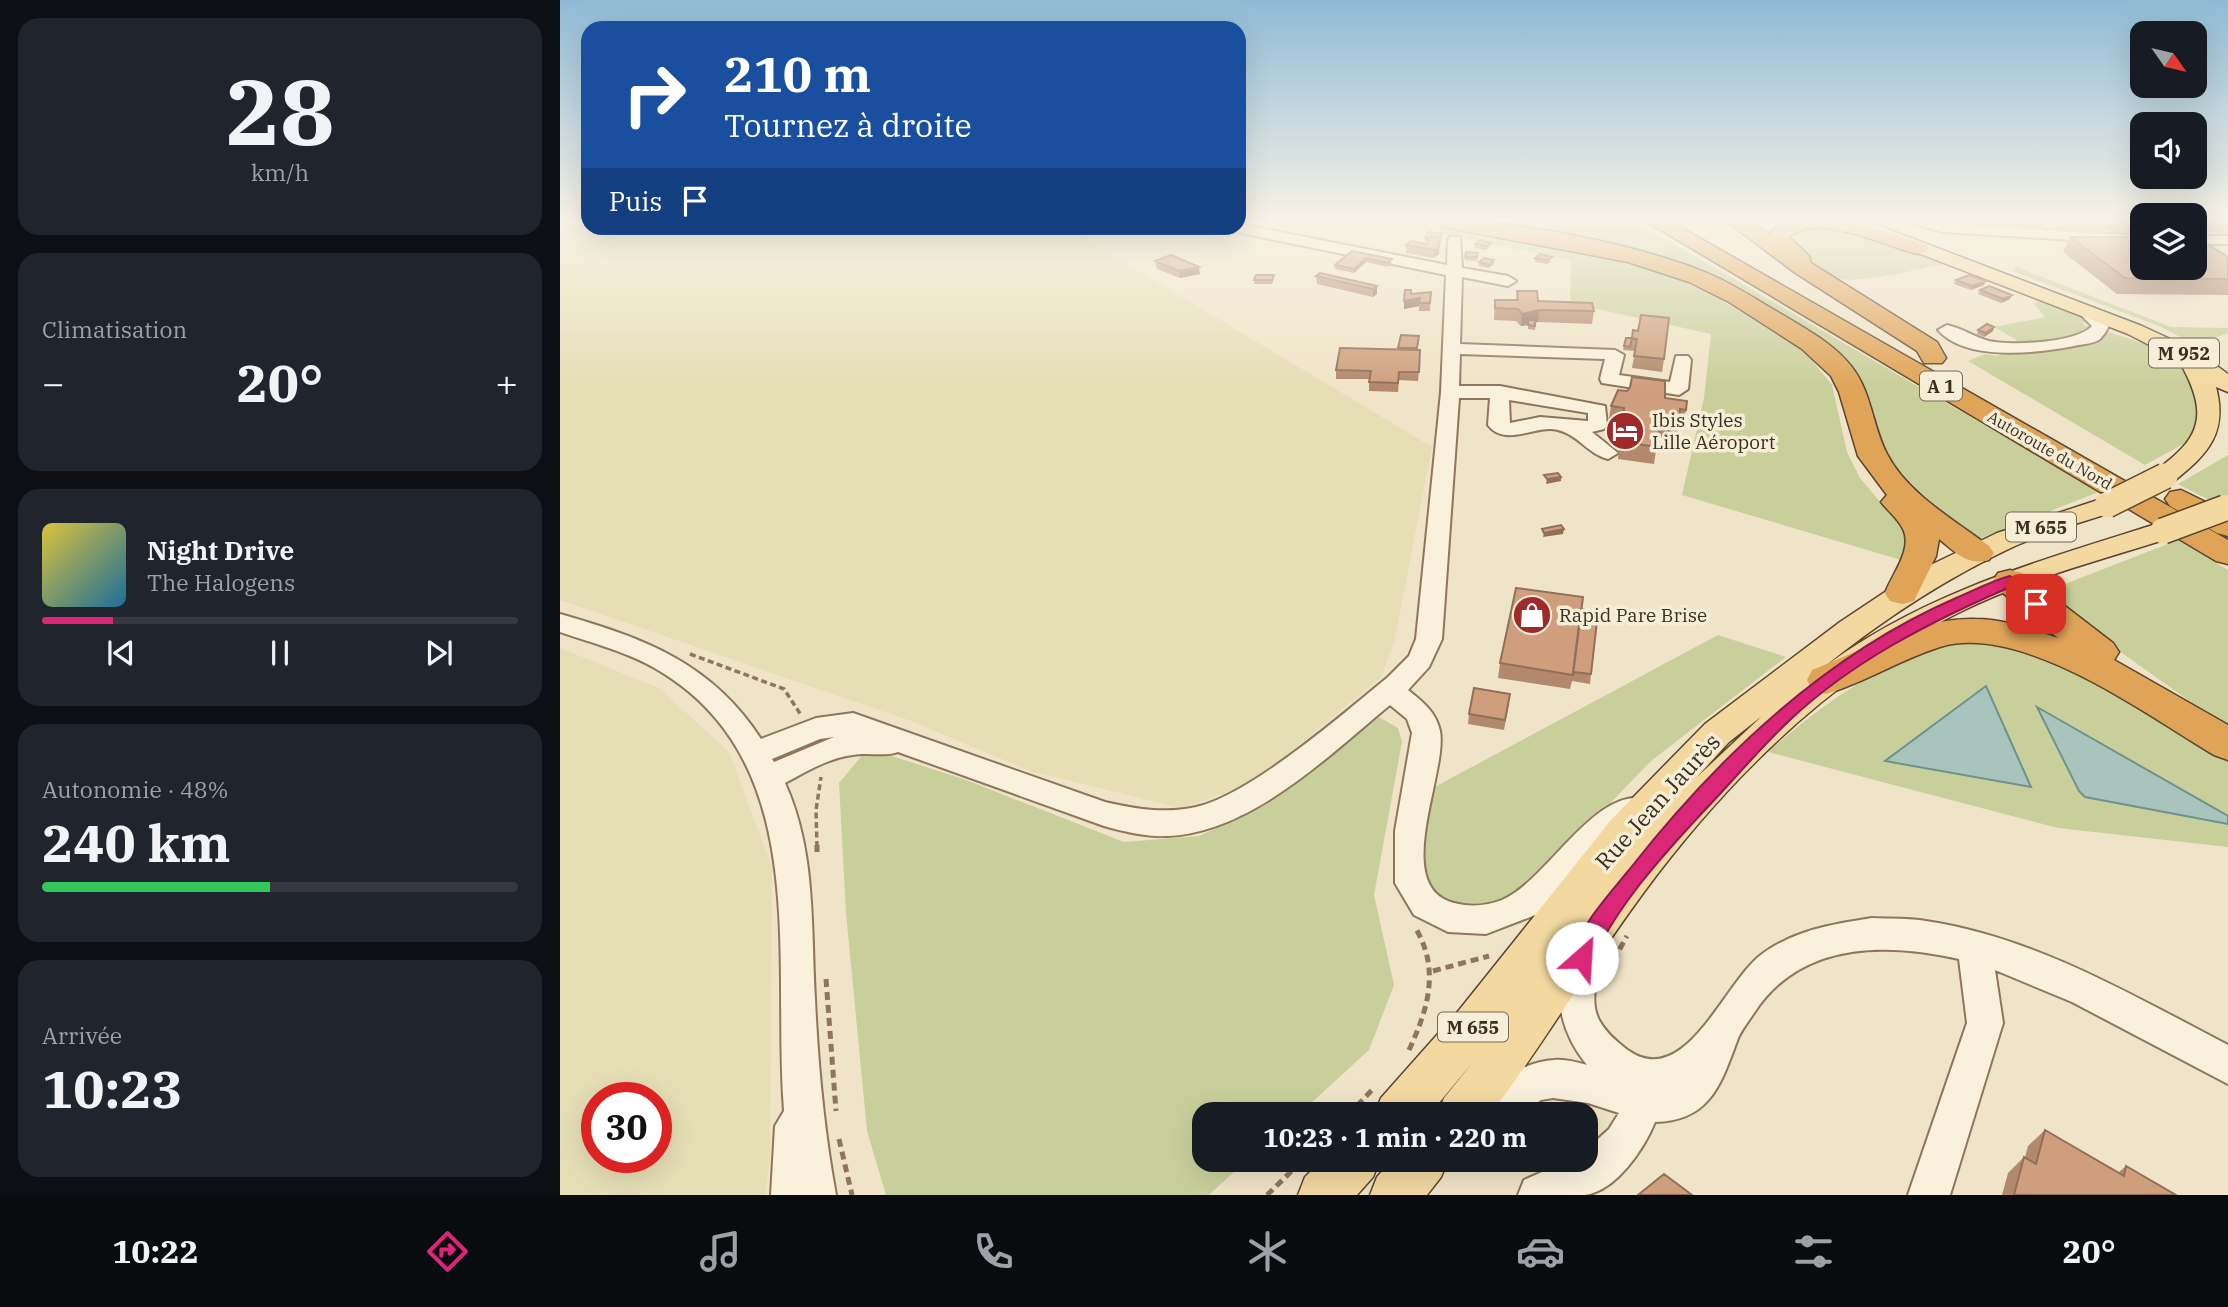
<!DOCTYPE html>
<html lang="fr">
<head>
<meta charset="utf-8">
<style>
  :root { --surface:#171b24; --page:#20242c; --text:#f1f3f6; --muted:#9ea1a6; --line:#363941; --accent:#db2777 }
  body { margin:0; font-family:"IBM Plex Serif",serif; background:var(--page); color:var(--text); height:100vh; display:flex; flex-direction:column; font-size:26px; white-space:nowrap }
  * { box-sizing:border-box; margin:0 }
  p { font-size:23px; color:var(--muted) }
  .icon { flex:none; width:38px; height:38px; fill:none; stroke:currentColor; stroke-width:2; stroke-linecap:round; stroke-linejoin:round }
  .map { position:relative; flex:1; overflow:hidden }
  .panel { display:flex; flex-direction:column; gap:18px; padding:18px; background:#0d0f14; width:560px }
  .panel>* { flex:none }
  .guide { position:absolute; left:21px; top:21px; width:665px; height:214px; border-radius:21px; box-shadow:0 7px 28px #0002; background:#1a4fa0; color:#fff; overflow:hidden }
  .needle { width:46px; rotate:124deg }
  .buttons { position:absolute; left:1570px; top:21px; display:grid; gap:14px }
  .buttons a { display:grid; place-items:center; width:77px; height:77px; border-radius:14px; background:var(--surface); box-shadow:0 7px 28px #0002; font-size:35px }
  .speed { position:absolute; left:21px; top:1082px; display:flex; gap:14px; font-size:35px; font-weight:700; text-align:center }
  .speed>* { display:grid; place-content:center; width:91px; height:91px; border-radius:50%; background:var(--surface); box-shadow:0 7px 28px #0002; line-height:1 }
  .speed .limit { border:10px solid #d22; background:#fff; color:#111 }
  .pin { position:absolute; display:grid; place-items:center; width:60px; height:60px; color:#fff; margin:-30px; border-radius:14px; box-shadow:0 4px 10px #0006 }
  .me { position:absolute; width:77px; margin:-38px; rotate:26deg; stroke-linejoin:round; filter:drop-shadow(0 0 5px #0008) }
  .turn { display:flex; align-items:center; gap:24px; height:147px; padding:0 28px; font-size:32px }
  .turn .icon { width:91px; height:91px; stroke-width:2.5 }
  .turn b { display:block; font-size:49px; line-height:60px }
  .then { display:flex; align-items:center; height:66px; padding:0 28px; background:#0003; gap:14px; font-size:26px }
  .big { font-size:52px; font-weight:700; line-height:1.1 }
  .panel .tile { flex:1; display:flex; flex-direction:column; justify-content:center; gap:10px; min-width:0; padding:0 24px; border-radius:21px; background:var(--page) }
  .panel .dial { align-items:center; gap:0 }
  .dial b { font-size:91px; line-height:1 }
  .song { display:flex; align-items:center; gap:21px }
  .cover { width:84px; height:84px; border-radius:10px; background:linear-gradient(135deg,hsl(50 70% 55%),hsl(200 70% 35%)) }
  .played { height:7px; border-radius:4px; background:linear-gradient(90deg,var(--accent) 15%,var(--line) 15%) }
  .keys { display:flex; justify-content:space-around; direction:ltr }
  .heat { display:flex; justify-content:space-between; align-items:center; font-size:38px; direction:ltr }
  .charge { height:10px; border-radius:5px; background:linear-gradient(90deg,#34c759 48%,var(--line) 0) }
  .trip { position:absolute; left:632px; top:1102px; width:406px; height:70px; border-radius:21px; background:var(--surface); box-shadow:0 7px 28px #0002; font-weight:700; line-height:70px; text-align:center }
  .tab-bar { display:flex; height:112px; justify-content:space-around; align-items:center; background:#090b0e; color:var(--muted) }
  .tab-bar .icon { width:49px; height:49px }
  .tab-bar .active { color:var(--accent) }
  .tab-bar b { font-size:32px; color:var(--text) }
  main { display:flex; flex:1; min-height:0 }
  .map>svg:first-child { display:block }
  .farmland { fill:#e6deb5; fill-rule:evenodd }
  .green { fill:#c9cf9b }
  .water { fill:#a9c4bc; stroke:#6f938a; stroke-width:2 }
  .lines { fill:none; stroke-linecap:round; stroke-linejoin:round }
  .minor-casing { stroke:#8d765c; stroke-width:4 }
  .major-casing { stroke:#5b4430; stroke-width:3 }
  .highway-casing { stroke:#5b4430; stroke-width:3 }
  .path-far1 { stroke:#8d765c; stroke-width:3.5; stroke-dasharray:6 3.5; stroke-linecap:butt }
  .path { stroke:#8d765c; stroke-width:5; stroke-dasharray:8 5; stroke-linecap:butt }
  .minor { fill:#faf1dc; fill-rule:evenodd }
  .major { fill:#f3d9a0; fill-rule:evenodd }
  .highway { fill:#e0a458; fill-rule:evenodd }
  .major-bridge-casing { stroke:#5b4430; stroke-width:28; stroke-linecap:butt }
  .major-bridge { stroke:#f3d9a0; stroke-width:25 }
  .wall { fill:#b2896c }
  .shaded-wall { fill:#916f58 }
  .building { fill:#cf9f7d; stroke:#916f58; stroke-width:2 }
  .route { fill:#db2777; stroke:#8e194d; stroke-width:2 }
  .labels { text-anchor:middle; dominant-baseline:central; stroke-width:7; stroke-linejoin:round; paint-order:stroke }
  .far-street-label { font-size:16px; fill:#3d2e20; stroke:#f7eed8 }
  .shield { fill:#f7eed8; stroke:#756857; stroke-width:2 }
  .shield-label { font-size:18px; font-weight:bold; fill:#3d2e20 }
  .poi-label { font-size:19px; fill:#3d2e20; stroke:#f7eed8; text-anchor:start }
  .near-street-label { font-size:23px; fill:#3d2e20; stroke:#f7eed8 }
</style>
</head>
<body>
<main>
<section class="panel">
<div class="tile dial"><b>28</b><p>km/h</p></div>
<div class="tile"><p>Climatisation</p>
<div class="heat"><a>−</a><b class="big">20°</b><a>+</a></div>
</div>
<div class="tile">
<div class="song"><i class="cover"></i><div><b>Night Drive</b><p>The Halogens</p></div></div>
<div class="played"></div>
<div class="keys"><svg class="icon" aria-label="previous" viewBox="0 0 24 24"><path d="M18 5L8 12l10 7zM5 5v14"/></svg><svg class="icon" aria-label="pause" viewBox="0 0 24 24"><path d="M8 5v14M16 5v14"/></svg><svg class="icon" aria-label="next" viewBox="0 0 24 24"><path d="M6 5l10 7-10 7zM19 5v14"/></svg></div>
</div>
<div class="tile"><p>Autonomie · 48%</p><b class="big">240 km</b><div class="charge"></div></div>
<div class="tile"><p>Arrivée</p><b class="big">10:23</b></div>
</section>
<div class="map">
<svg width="1668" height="1195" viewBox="0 0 1668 1195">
  <rect width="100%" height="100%" fill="#f0e4c8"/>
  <path class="farmland" d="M0,220H28V228H507L872,447L834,643L821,677L693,783L621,808L470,771L351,721L0,600Z
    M0,648L99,688L169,752L212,867L210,1156L205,1195H0ZM37,1097H96V1157H37Z"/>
  <path class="green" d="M792,220H855L1059,261L1109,275L1155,296L1246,353L1272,385L1287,452L1300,478L1347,534L1349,546L1341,560L1122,495L1144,398L1151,334L1010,303L1011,260L895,237L836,222Z
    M893,220H1064L1119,247L1539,492L1416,540L1372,506L1331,461L1315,430L1310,400L1287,363L1084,257Z
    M1258,226L1305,234L1386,263C1365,268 1296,285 1278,278C1261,271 1245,254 1232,240L1233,233Z
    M1456,267L1611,327L1668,328V333L1636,345L1599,326L1452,271Z
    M1483,299L1525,317L1524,325C1579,342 1603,343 1644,387L1640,435L1585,465L1408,361L1425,354L1438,356L1457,340L1434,327L1485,317L1474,304Z
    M1668,455V499L1655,503L1618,484Z
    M1618,540L1668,570V723L1628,700L1503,611L1494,600L1495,592L1505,584Z
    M1158,635L1226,657L1091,761L964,892C930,910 911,912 875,899C855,856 864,835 869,790Z
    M1397,642L1437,643L1505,662L1668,759V847L1498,828L1208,752C1265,702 1322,660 1397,642Z
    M819,717L838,728L842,742L814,895L834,985L809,1050L738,1115H644V1160H687L649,1195H326L307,1131L286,913L279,783L304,753L332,756L406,780L564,842L639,836L703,806Z"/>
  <path class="water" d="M1426,686L1471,787L1325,761Z
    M1477,707L1668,816V824L1525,797L1519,791Z"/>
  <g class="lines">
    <g class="minor-casing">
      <path id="minor" d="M1342,220L1582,236V244L1382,232Z
        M679,224L887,265L888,240L890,237H900L902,268L948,276L956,281L948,286L902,277L900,344L1055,350L1064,355L1059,375L1110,382L1116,356H1128L1131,360L1128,389L1119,395L1042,383L1040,379L1045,359L900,354L899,386H940L1045,406L1047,425L1044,429L1032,432L1058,453L1048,459C1025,453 1017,431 991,429C971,428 944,446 928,425L930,398H899L882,639L869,667L848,690C863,702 876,712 880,731C888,772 830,887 894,903C909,907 927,906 942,900C989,880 1036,782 1091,800L1095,809L1091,818L1052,836L1003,893L978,914L926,934L888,932L854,915L835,883V831L852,733L847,719L830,705C769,755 691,833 607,836C586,837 565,832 544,826L338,752C324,757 308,752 293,755C268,758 246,772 225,783C256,851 251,926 255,999C258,1065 264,1130 276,1195H211L215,1126L224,1111C212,961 253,767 103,673C72,653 35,644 0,632V614C84,638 152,663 201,739L256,718L293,713L545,802C576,809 605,814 636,807C690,795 783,714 828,677L849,656L856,639L881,392L886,275L676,232L669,228H679ZM949,400L1028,413V421L980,417L950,423ZM274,737L214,762L212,759L260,739Z
        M1634,236H1668V244H1634Z
        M1524,305L1547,322L1549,326C1547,330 1543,336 1540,339C1534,344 1521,344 1514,346C1477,353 1406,362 1378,330L1387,325C1402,328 1414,337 1429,341C1451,346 1517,343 1532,326L1516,310Z
        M1312,918C1330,919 1349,918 1366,921C1474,937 1572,995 1668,1045V1084L1512,1002L1435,970L1443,1023L1390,1195H1348L1407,1023L1399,959C1324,942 1240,942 1194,1013C1188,1022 1180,1032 1177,1041C1161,1084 1150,1121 1095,1122C1084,1149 1056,1191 1025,1195C1004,1195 980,1195 958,1195L964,1180L1009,1160H1026V1150L1049,1129L1059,1113L1028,1103L993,1098L981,1100L959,1115H910C921,1086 963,1062 994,1060C1005,1059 1016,1062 1027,1065C999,1031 991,988 1009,948L1021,943L1033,948C1043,970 1027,997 1039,1020C1046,1033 1058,1043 1069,1051C1126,1090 1165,981 1202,954C1235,930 1273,924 1312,918Z"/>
    </g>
    <g class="major-casing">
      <path id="major" d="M1281,220H1304L1582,326L1638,352L1668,374V392L1656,387C1668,433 1648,454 1614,481H1596L1592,476C1599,467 1609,461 1617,453C1646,427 1640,400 1623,368L1626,364L1568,334L1283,224Z
        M1547,497L1556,499L1560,505L1556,511C1523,522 1487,531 1455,546C1384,579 1321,621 1260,670C1360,594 1476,562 1593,525H1613L1617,531L1613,537C1541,560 1466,579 1398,613C1272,676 1167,780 1084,892C1030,965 984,1043 930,1115H877L884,1098L913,1062L869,1115H814L821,1098L900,1009L1051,820L1145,724L1280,622L1352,574L1437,533ZM1202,716L1137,777L1169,742Z
        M762,1160H820L813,1177L797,1195H738L745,1177Z
        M832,1160H888L881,1177L867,1195H810L817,1177Z"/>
    </g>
    <g class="highway-casing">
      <path id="highway" d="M868,220C947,218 1081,244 1154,276C1178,287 1200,302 1223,315C1247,330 1273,343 1291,366C1312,392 1312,425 1327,454C1347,493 1394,520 1429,546L1434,553L1429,560C1407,566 1395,552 1379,539L1376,556L1354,601L1342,604L1330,601L1325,593C1332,574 1353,549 1343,529C1338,519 1328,511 1321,502L1327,495L1298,456L1279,392L1271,376L1242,349L1169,302L1129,282L1068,262L878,226Z
        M1084,220H1108L1668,540V564L1656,561Z
        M1165,220H1188L1209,234L1221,222L1228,220H1286L1365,244L1369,248L1365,252L1358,254C1326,247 1256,211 1229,237L1249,256L1251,263L1377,342L1386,358L1382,363H1364L1357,351L1234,272Z
        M1621,490L1668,513V536L1657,533L1610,506L1605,499L1610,492Z
        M1450,570L1462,573L1553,643L1559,652L1554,660L1668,725V760L1654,755C1587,715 1461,622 1380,647C1341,659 1306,682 1266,694L1252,690L1247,680L1252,670C1303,650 1359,617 1415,619C1444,619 1471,629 1498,638L1438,589L1433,581L1438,573Z"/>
    </g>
    <path class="path-far1" d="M130,654L224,689L241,715
      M257,847L256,810L261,777"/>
    <path class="path" d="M257,845V852
      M873,971L929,956
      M1047,972L1067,936
      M266,979L276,1111
      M849,1050C868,1009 880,970 856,929
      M788,1115L813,1089
      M279,1139L292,1195
      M707,1195L743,1160"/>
    <use href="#minor" class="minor"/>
    <use href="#major" class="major"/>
    <use href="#highway" class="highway"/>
    <g class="major-bridge-casing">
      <path id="major-bridge" d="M1547,505L1605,476
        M1603,531L1665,508"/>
    </g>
    <use href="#major-bridge" class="major-bridge"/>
  </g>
  <path class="wall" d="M1386,220H1582V236L1544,230L1542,234L1496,231L1492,224L1484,223L1481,230L1387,223Z
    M1634,220H1668V233L1646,231L1644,236L1634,235Z
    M868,232L879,254L874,258L846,253V245L867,244L868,242H865V238Z
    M1510,237L1668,257V295L1557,294L1503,252Z
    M931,243L930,246L926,250L915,248V244Z
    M792,251L832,263L828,267L806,262L794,273L775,269V265Z
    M918,253L917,261L905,260V257Z
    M975,258L992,261L987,264L975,262Z
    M934,260V264L929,268L919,266V262Z
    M595,261L640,274L620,278L597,269Z
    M756,276L817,286V294L813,297L757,284Z
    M714,279L712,284H694V280Z
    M1396,280L1424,285L1411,290L1394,284Z
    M1420,290L1450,299L1441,303L1418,294Z
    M957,291L978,301L1034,311L1032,324L978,322L975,323V330L968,329V325L961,326L956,321L934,320L935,300H956Z
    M871,292L870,311H859V306L844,309V301L851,294Z
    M1434,327L1433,331L1424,337L1417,334L1418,330Z
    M1073,330L1104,359L1102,372L1072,368L1075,351L1063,350L1066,338H1072Z
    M859,340L857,350L860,359L858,381L839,380L838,392L809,391V379H776V370L838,349Z
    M1105,398L1126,410L1122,427H1118L1115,439L1098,437L1094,464L1058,459L1061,425L1048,424L1051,406Z
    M1021,609L1031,674L1030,684L1012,681L1010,689L938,678L940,663Z
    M949,704L944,730L908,724L909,714Z
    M1485,1130L1559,1172L1566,1166L1616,1195H1442L1448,1173L1464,1157H1465L1468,1146Z"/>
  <path class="shaded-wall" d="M880,237L879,254L874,258L875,250Z
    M806,258V262L794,273V269Z
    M639,267L640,274L620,278L619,271Z
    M1426,281L1424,285L1411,290L1412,286Z
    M817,286V294L813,297V289Z
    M1452,295L1450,299L1441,303L1443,299Z
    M860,298L859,306L844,309V301Z
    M979,310L978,322L968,324V320V325L961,326L962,314Z
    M1434,327L1433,331L1424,337L1426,333Z
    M1001,477V481L986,484L987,479Z
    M1004,529L1003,534L983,537L984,533Z"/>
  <path class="building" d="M868,232L881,233L880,241V237H870L869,239L865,238Z
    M1634,236L1668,257V279L1565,278L1510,237H1582V268H1634Z
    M870,237H880L879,246L875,250L846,245L851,241L867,244Z
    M920,240L931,243L927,246L915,244Z
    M792,251L832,259L828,263L806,258L794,269L775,265Z
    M906,252L918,253L917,257H905Z
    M980,254L992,257L988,260L975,258Z
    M611,255L639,267L619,271L595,261Z
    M924,258L934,260L929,265L919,262Z
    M760,273L817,286L813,289L756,276Z
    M696,275H714L712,280H694Z
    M1409,275L1426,281L1412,286L1396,280Z
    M1429,286L1452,295L1443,299L1420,290Z
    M845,290H851V294L871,292L870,303H859L860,298L844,301Z
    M957,291H977L978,301L1032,303L1034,311L979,310L962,314L958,309L935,308V300H958Z
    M1081,315L1109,318L1104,359L1074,356L1077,339L1072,338L1073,330L1078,331Z
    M968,320H975V326L968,325Z
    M1427,324L1434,327L1426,333L1418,330Z
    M841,335L859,336L857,348H838Z
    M1066,338H1072L1070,347L1064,346Z
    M780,348L860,350L859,372H839L838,383L809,382L811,371L776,370Z
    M1072,377L1105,381V398L1127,401L1126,410L1120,409L1119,421L1100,419L1097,447L1062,442L1064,408L1051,406L1058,390L1067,391L1070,387Z
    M998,473L1001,477L987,479L984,475Z
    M1001,525L1004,529L984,533L982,529Z
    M956,588L1023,597L1013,675L940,663Z
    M1021,609L1038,612L1031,674L1013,672Z
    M914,688L950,694L945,720L909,714Z
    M1485,1130L1564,1176L1566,1166L1616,1195H1454L1464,1157L1476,1164Z
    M1104,1174L1132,1195H1078Z"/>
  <linearGradient id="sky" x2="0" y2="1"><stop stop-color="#8fbad6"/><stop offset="0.57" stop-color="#f8f3e6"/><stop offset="1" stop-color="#f8f3e6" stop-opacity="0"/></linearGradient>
  <rect width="1668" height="387" fill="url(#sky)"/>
  <path class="route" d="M1450,576L1482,601V608H1471L1448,588C1370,622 1293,661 1231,719C1200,748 1172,782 1143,812C1101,857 1055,908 1030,965L1022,968L1014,965L1010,958C1022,924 1046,898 1069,870C1156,759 1265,655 1396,598C1413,591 1431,581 1450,576Z"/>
  <defs>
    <g id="hotel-disc" transform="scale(2.0125)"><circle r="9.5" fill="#9e2a2b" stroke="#f7eed8"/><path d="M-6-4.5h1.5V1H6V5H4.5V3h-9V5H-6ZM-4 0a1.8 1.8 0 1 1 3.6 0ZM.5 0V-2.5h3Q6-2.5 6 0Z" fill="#fff"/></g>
    <g id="shop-disc" transform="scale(2.0125)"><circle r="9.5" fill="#9e2a2b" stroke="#f7eed8"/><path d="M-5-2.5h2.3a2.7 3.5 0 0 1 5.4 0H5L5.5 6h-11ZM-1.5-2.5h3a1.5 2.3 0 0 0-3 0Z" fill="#fff"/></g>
  </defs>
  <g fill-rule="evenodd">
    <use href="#hotel-disc" x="1065" y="431"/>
    <use href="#shop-disc" x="972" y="615"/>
  </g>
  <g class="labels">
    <g class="far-street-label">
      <text transform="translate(1490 450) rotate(30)">Autoroute du Nord</text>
    </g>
    <g class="shield">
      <rect x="1589" y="338.5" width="70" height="29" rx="5"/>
      <rect x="1360" y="371.5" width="42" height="29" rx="5"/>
      <rect x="1446" y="512.5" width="70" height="29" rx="5"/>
      <rect x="878" y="1012.5" width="70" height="29" rx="5"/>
    </g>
    <g class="shield-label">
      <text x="1624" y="353">M 952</text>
      <text x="1381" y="386">A 1</text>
      <text x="1481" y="527">M 655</text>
      <text x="913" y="1027">M 655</text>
    </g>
    <g class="poi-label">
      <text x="1092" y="420">Ibis Styles<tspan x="1092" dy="22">Lille Aéroport</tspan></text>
      <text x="999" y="615">Rapid Pare Brise</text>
    </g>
    <g class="near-street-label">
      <text transform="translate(1097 801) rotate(-48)">Rue Jean Jaurès</text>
    </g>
  </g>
</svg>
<div class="buttons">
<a><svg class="needle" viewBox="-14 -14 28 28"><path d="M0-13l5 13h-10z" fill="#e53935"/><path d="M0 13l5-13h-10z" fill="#9ea1a6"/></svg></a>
<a><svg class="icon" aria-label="sound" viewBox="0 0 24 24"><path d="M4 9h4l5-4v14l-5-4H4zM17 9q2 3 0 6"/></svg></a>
<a><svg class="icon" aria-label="layers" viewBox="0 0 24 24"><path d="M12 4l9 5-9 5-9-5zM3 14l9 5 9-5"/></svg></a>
</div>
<div class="speed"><div class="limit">30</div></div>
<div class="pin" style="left:1476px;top:604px;background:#d93025"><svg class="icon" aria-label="arrive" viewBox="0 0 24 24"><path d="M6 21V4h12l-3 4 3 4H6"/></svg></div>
<svg class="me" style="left:1022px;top:958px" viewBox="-20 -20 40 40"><circle r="19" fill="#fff"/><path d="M0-13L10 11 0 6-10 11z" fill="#db2777"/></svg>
<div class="trip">10:23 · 1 min · 220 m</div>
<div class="guide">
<div class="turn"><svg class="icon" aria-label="right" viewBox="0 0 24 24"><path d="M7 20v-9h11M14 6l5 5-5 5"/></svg><div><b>210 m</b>Tournez à droite</div></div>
<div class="then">Puis<svg class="icon" aria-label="arrive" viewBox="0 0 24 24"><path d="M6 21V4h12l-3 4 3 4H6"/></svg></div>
</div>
</div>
</main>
<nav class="tab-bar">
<b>10:22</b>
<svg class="icon active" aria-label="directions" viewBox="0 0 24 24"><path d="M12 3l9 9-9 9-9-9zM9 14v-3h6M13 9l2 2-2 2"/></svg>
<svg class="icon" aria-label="music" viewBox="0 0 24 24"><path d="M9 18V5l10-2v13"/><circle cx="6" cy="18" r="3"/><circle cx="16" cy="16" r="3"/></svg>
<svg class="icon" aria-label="phone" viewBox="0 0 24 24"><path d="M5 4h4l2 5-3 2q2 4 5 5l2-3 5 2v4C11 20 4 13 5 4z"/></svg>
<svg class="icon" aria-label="climate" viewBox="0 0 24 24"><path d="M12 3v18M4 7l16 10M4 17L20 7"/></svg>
<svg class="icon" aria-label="car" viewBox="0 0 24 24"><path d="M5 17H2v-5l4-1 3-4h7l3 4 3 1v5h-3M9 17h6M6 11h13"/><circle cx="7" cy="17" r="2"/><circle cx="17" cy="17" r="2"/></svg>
<svg class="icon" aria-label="filters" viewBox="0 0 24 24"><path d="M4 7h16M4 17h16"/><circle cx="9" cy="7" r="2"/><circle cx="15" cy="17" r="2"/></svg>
<b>20°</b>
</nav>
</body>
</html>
